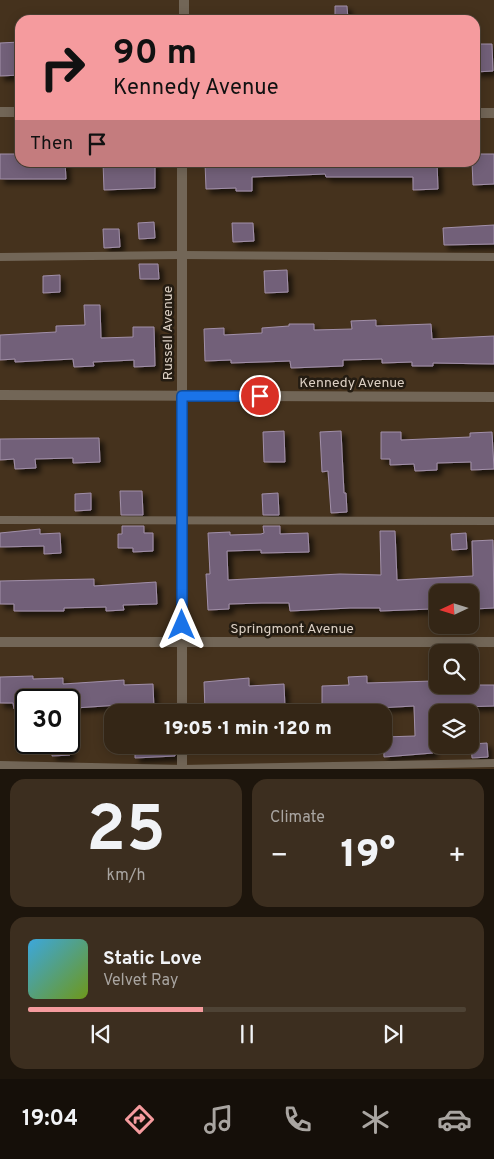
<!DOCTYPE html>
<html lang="en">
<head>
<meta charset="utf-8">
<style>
  :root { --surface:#342616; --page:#3c2e1f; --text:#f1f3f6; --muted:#a9a5a1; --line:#4e4335; --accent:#f59b9e }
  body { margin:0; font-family:Overpass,sans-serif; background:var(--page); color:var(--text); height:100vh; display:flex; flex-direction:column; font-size:19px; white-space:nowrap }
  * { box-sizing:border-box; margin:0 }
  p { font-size:16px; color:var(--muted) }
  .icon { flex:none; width:28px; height:28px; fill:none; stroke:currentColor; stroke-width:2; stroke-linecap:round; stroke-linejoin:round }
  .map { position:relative; height:769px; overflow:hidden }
  .details { display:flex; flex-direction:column; gap:10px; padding:10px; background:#1d150c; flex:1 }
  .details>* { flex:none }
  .banner { position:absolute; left:15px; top:15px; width:465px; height:152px; border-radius:15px; box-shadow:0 2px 12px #0003,0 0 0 1px var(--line); background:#f59b9e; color:#111; overflow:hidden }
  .needle { width:32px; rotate:266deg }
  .buttons { position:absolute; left:429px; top:584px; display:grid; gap:10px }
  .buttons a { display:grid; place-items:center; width:50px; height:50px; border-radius:10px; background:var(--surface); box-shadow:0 2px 12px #0003,0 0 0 1px var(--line); font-size:25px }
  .speed { position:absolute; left:15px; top:689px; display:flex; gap:10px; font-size:25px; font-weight:700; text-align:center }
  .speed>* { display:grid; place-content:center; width:65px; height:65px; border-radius:50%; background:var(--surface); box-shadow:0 2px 12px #0003,0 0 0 1px var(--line); line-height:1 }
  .speed .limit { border:2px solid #111; border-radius:8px; background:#fff; color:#111 }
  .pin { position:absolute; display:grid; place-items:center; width:42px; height:42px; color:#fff; margin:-21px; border:2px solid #fff; border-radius:50%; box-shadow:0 1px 5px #0007 }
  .me { position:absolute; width:55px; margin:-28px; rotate:0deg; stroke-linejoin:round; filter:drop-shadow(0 0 4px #0008) }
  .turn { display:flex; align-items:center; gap:18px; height:105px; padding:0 15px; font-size:22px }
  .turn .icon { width:65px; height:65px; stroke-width:2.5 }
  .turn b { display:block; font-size:35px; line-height:42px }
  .then { display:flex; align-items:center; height:48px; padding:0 15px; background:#0003; gap:10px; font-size:19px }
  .big { font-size:38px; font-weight:800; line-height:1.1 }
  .details .widget { flex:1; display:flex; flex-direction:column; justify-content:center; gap:8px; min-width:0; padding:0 18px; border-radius:15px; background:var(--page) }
  .details .dial { align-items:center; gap:0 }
  .dial b { font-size:65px; line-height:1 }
  .song { display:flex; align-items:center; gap:15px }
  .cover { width:60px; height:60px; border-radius:8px; background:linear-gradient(135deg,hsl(200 70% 55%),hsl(80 70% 35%)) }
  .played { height:5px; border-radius:2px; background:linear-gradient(90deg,var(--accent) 40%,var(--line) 40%) }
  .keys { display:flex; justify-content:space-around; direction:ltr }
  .heat { display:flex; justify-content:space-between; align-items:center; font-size:28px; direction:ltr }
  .details .tiles { flex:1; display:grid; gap:10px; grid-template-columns:1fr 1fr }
  .widget:last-child { grid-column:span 2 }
  .trip { position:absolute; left:104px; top:704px; width:288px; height:50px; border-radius:15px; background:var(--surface); box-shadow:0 2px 12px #0003,0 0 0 1px var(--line); font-weight:800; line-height:50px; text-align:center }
  .tabs { display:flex; height:80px; justify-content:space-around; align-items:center; background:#150f09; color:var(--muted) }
  .tabs .icon { width:35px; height:35px }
  .tabs .on { color:var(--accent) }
  .tabs b { font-size:22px; color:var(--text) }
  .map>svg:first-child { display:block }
  .building { fill:#726179; stroke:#a18fa9; filter:url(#shadow) }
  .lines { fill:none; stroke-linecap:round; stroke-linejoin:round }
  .lane { stroke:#726657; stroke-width:8 }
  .street { stroke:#726657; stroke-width:10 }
  .route-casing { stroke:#114b97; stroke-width:12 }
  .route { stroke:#1a73e8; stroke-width:9 }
  .labels { text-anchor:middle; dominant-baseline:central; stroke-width:5; stroke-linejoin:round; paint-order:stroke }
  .street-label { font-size:14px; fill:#dcd0c4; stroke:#241c12 }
</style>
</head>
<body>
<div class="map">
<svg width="494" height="769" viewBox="0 0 494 769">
  <defs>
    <filter id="shadow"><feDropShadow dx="4.5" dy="4.5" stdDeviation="2.5" flood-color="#0009"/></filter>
  </defs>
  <rect width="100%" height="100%" fill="#45321d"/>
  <path class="building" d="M335,6H347L348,20H335Z
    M20,42V75L0,76V43Z
    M475,44H492L493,71L475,72Z
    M0,154H20V162H65L66,179H0Z
    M475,154H494V184L473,185L472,162H475Z
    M103,162H155V188L104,190Z
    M205,162H437L438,189L413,190V177H326L325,174L252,177V191H236V188L206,189Z
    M154,222L155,238L139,239L138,223Z
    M232,223H253L254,241L233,242Z
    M494,225V244L444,245L443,228Z
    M103,229H119L120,247L104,248Z
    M139,264H158L159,279H140Z
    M287,270L288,292L265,293L264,271Z
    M60,275V292L43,293V276Z
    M84,305H100L101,338L133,337V327H154L155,366L134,367V360L93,362L94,366L74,367L73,359L15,362V359L0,360V335L56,332V326L85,325Z
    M376,320V326L431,324L432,339L494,336V364L433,363V366H412V362L382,363V359L343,360V366L291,368L290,361L231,363V360L205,361L204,329L224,328V335L262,333V328L289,326V324H314V330L352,329L351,321Z
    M284,431L285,462H264L263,432Z
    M341,431L344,493H346L347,512L331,513L328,471L322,472L320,432Z
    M381,432H401V440L470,437V433L492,432L494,469L471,470V462L437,463V470L415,471L414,464L390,465V459H381Z
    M99,438L100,462L73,463V458L35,459L36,468L15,469L14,459L0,460V439Z
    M120,491H142L143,515H121Z
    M91,493V510L75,511V494Z
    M278,493L279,515H263L262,494Z
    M122,526H144V533H153V551L133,552V548H118V534H122Z
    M263,526H280V534L308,533L309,552L261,553V550L227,551L228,580L340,574L381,575L380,531H395L397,580L473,576L472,541L493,540L494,608L474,609V592H430L431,609L380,611V608H350L290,611L289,603H262L229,604V609L208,610L206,574H210L208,533L230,532V535L261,534L264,533Z
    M40,529V534L60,533L61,553L44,554V546L0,547V533Z
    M466,533L467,549L452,550L451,534Z
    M94,579V586L156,582L157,604L123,605L124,610L106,611V607L64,608V611H14V604H0V581Z
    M33,676V679L63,678V684L124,680V685L153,684L154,710H135L134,704L75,708V700H26V709H14L13,703H0V677Z
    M367,676V683L433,681V685H494V706L457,707V712H434V719H432L433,753L384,757L383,737L415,736L414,706L322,711V686L349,685L348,677Z
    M249,678V686L284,684L285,708L205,711L204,682Z
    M52,742H69L70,755L52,756Z
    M487,743L488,757L472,758L471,744Z
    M135,745H175V756L135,758Z"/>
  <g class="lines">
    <path class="lane" d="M0,257L181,255L494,257
      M0,520L494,521
      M0,765L182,769L494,763"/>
    <path class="street" d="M184,20V0
      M0,112H20
      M475,113H494
      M0,395L494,397
      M0,642H494
      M182,712V162
      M182,745V769"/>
  </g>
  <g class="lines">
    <g class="route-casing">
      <path id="route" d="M182,625V396H260"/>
    </g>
    <use href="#route" class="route"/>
  </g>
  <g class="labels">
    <g class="street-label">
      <text transform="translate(168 333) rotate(-90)">Russell Avenue</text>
      <text x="352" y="383">Kennedy Avenue</text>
      <text x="292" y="629">Springmont Avenue</text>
    </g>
  </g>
</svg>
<div class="buttons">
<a><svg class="needle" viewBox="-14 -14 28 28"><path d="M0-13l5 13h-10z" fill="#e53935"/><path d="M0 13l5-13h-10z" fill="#a9a5a1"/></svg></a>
<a><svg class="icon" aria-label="search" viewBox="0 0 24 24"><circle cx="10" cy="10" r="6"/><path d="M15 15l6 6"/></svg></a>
<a><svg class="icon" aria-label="layers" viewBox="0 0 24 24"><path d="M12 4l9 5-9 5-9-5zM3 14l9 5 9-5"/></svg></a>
</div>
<div class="speed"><div class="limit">30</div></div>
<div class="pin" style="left:260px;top:396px;background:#d93025"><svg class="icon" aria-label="arrive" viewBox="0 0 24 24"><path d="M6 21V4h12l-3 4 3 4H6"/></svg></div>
<svg class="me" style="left:182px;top:625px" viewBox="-20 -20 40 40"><path d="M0-17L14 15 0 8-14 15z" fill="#1a73e8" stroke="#fff" stroke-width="4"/></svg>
<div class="trip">19:05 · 1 min · 120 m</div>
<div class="banner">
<div class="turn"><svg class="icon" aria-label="right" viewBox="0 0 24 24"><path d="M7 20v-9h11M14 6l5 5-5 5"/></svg><div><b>90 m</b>Kennedy Avenue</div></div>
<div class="then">Then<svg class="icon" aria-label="arrive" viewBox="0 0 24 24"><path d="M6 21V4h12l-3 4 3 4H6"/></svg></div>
</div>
</div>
<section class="details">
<div class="tiles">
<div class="widget dial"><b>25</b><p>km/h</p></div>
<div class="widget"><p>Climate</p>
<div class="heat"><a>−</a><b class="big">19°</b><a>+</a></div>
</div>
<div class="widget">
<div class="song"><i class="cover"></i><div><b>Static Love</b><p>Velvet Ray</p></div></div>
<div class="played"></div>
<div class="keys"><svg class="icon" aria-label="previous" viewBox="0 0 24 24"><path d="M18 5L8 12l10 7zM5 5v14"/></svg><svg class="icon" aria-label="pause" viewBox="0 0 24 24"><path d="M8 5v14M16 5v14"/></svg><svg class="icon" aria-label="next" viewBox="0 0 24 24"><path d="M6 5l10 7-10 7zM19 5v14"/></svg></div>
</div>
</div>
</section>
<nav class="tabs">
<b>19:04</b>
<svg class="icon on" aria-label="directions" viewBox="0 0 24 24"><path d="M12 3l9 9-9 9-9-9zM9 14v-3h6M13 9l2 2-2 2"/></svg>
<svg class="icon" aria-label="music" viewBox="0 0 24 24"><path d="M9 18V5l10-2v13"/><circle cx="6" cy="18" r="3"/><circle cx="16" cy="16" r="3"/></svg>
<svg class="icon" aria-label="phone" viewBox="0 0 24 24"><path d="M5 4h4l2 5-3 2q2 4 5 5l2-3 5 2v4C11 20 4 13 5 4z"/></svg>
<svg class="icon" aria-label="climate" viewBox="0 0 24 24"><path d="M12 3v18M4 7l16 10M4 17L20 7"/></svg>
<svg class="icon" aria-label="car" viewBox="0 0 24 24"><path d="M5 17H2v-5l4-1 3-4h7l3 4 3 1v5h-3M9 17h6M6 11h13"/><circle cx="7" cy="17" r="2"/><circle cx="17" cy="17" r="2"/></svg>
</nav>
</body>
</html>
